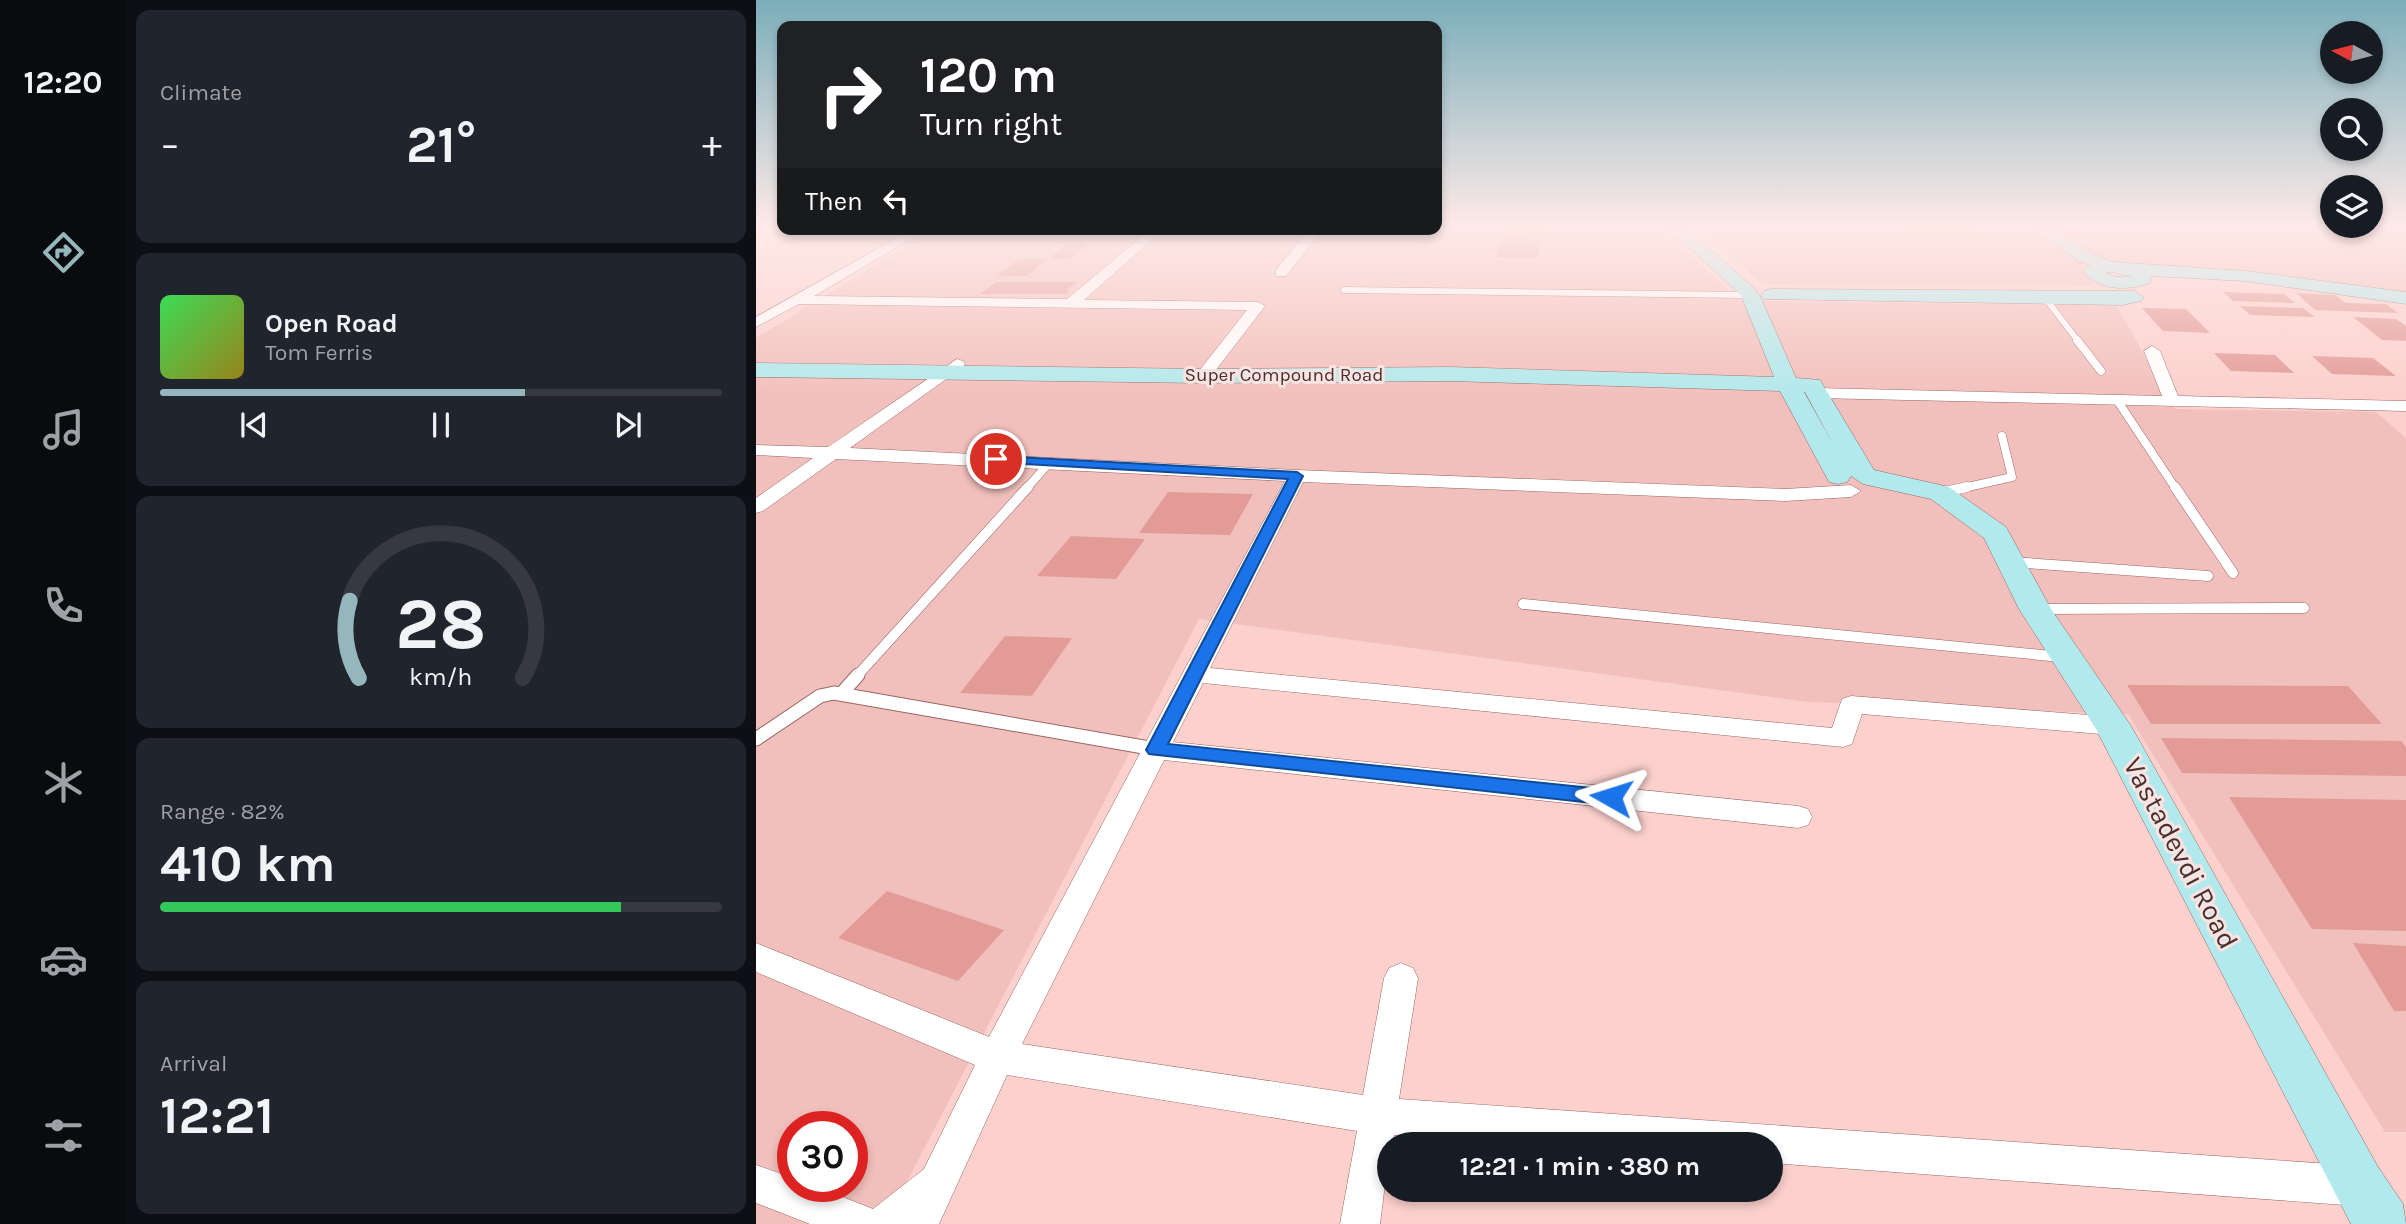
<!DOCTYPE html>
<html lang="en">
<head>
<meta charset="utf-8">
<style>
  :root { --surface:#171b24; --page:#20242c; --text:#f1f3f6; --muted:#9ea1a6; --line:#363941; --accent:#95b7bc }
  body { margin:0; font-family:Karla,sans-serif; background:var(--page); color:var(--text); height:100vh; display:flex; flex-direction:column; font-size:26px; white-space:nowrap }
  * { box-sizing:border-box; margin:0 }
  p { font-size:23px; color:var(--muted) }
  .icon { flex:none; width:38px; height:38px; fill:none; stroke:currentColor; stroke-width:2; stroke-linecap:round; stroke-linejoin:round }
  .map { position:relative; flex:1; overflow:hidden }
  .details { display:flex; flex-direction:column; gap:10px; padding:10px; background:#0d0f14; width:630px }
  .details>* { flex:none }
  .banner { position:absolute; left:21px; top:21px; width:665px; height:214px; border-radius:14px; box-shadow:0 4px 10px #0003; background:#202124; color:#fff; overflow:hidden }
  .needle { width:46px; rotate:277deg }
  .fabs { position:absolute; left:1564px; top:21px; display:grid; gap:14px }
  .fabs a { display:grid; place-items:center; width:63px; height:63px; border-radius:50%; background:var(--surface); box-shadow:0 4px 10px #0003; font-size:35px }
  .speed { position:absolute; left:21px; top:1111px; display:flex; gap:14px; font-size:35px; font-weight:700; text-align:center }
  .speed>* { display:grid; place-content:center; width:91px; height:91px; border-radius:50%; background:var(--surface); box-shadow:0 4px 10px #0003; line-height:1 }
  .speed .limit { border:10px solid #d22; background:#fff; color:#111 }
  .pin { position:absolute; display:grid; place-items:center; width:60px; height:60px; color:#fff; margin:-30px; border:4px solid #fff; border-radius:50%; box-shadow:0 2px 7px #0007 }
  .me { position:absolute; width:77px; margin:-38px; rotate:276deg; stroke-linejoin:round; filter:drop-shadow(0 0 5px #0008) }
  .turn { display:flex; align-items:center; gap:24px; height:147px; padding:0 28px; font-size:32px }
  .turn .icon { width:91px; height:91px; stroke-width:2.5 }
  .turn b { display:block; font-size:49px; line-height:60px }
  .then { display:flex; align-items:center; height:66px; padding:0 28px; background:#0003; gap:14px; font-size:26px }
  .big { font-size:52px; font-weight:700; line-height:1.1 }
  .details .widget { flex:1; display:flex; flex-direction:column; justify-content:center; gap:10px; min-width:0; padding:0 24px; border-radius:14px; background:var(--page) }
  .details .dial { align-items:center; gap:0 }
  .dial svg { height:182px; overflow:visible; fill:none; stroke:var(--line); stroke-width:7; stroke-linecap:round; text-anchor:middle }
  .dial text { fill:var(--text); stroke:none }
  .song { display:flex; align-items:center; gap:21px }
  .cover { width:84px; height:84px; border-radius:10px; background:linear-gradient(135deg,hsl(130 70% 55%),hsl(50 70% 35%)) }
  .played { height:7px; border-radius:4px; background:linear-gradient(90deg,var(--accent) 65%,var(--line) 65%) }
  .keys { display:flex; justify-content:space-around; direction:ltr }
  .heat { display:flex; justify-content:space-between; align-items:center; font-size:38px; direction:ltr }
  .charge { height:10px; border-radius:5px; background:linear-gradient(90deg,#34c759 82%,var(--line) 0) }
  .trip { position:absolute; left:621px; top:1132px; width:406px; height:70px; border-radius:35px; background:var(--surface); box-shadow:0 4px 10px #0003; font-weight:700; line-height:70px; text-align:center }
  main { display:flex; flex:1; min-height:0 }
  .tab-bar { display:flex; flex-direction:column; width:126px; justify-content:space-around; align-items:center; background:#090b0e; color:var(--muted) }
  .tab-bar .icon { width:49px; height:49px }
  .tab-bar .active { color:var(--accent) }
  .tab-bar b { font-size:32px; color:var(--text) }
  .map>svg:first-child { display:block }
  .built { fill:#f2c0bc; fill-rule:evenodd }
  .building { fill:#e29b97 }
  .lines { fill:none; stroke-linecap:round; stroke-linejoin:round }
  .lane-far3-casing { stroke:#976764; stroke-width:7 }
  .lane-far2-casing { stroke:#976764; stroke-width:9 }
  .lane-far1-casing { stroke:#976764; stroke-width:11 }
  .lane-casing { stroke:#976764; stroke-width:15 }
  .street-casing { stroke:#976764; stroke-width:1 }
  .secondary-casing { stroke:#976764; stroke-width:1 }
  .lane-far3 { stroke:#fff; stroke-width:6 }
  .lane-far2 { stroke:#fff; stroke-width:8 }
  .lane-far1 { stroke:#fff; stroke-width:10 }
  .lane { stroke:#fff; stroke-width:13 }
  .street { fill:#fff; fill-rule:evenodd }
  .secondary { fill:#b2e9ec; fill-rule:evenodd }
  .route { fill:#1a73e8; stroke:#114b97; stroke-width:2 }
  .labels { text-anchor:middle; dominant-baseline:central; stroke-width:6; stroke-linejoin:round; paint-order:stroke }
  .far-street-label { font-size:19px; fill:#483231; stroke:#fae4e2 }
  .near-street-label { font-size:28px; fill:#483231; stroke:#fae4e2 }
</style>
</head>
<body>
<main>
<nav class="tab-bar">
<b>12:20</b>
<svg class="icon active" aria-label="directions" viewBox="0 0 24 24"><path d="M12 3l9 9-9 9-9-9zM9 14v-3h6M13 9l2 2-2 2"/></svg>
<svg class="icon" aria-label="music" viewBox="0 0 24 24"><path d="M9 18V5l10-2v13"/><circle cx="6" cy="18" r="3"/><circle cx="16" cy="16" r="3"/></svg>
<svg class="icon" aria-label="phone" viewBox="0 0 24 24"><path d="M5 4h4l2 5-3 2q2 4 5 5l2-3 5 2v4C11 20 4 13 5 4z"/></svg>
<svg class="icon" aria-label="climate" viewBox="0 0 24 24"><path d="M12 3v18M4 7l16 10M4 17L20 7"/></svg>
<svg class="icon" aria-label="car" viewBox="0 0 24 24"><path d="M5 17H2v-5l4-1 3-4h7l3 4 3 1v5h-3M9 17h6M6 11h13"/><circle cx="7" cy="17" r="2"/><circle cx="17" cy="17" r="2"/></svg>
<svg class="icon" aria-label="filters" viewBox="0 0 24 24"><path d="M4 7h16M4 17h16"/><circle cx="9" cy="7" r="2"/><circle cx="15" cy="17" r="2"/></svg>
</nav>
<section class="details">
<div class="widget"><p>Climate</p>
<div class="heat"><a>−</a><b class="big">21°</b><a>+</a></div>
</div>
<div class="widget">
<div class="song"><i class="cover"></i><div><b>Open Road</b><p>Tom Ferris</p></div></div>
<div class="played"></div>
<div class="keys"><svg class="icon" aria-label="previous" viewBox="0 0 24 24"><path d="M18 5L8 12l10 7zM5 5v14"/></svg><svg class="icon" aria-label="pause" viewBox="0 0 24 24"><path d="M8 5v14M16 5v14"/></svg><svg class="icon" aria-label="next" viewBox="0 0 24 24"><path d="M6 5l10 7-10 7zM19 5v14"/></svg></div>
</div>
<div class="widget dial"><svg viewBox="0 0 100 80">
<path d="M14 69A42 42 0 1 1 86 69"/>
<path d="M14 69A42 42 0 0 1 10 35" stroke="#95b7bc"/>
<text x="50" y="56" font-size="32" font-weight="700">28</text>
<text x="50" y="72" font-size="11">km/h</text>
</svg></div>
<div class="widget"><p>Range · 82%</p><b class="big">410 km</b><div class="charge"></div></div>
<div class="widget"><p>Arrival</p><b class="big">12:21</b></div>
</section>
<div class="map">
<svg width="1650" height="1224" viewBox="0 0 1650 1224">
  <rect width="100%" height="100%" fill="#fcd0cd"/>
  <path class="built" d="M681,225H904L984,301L1360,305L1419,409L1620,412L1650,438V1132H1629L1372,714L1052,702L443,619L129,1224H0V338L179,229H681ZM37,1127H96V1186H37Z
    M938,225H1268L1327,261L1337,285L1007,284Z
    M1293,225H1650V292L1496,272L1361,263L1336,255Z"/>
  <path class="building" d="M752,225L790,226L787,236H777L773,240L786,241L781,258L740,257Z
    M1147,225H1218L1223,237L1149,233Z
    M311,244L331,245L314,259H293Z
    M263,259H292L271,276H241Z
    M240,282H322L310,290H315L310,294H224Z
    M1467,292L1528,294L1539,303L1477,301Z
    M1540,293L1579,295L1589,303L1630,304L1642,313L1559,310Z
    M1484,306L1547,308L1559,317L1494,315Z
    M1386,308L1430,309L1454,333L1407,331Z
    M1597,317L1640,319L1650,326V341L1626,340Z
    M1458,353L1519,355L1538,373L1475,371Z
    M1556,356L1617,358L1640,376L1576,374Z
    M412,492L497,494L474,535L383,533Z
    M315,536L389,539L360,579L281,576Z
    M249,636L316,638L276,696L204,693Z
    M1371,685L1592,686L1626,724H1395Z
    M1405,738L1645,741L1650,747V776L1426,773Z
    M1473,797L1650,800V931L1556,929Z
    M131,891L248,930L202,981L82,938Z
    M1597,943L1650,946V1011H1638Z"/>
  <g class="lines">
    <g class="lane-far3-casing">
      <path id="lane-far3" d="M588,290L990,295
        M1290,299L1322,341"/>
    </g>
    <g class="lane-far2-casing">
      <path id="lane-far2" d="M1321,340L1345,371
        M1361,400L1420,489
        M270,489L294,462
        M1203,489L1256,477L1246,436"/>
    </g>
    <g class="lane-far1-casing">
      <path id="lane-far1" d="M1419,487L1477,573
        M1184,493L1211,487
        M1256,562L1452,576
        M767,604L1305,657
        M1282,609L1548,608
        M100,677L272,487"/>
    </g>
    <g class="lane-casing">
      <path id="lane" d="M85,694L102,675
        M0,739L64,696L78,693L399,749"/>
    </g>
    <g class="street-casing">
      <path id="street" d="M157,229H172L58,296L311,299L395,229H408L328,300L502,302L509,306L453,379L447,381L439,376L491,310L43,304L0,327V317Z
        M554,229H566L530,276H520V270Z
        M1396,346L1404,351L1422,396L1650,401V411L1060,398L1052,393L1060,388L1406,396L1388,351Z
        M201,359L207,361L209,364L207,367L94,448L541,470L1029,489L1095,485L1105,491L1095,497L1029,501L547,482L454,668L1076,728L1086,699L1095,696L1357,717L1366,720L1370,726L1366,732L1357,735L1106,714L1096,744L1087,747L447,683L417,742L1042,806L1052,809L1056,817L1052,825L1042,828L408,760L266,1044L607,1095L628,978L633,968L645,963L657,968L662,978L643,1099L1603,1166L1617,1172L1623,1186L1617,1200L1603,1206L1015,1163V1144H765L638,1135L636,1144H634L624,1224H584L601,1131L251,1075L183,1224H54L0,1203V1165L37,1178V1186H59L117,1209L168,1169L219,1065L0,972V943L233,1037L529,481L80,459L7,511L0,513V498L57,458L0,455V445L72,447Z"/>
    </g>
    <g class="secondary-casing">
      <path id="secondary" d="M908,225H926L996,286L1004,296L1040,378L1064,380L1118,470L1193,487L1250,527L1295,609L1375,726L1622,1167L1647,1204L1650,1224H1595L1340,729L1263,609L1228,538L1175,499L1107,484L1095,476L1091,482L1082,484L1073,482L1024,391L694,381L447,383L0,377V363L447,369L694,367L1018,377L985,295ZM1049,392L1078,446L1048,392Z
        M1274,225H1293L1336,254L1358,262L1489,271L1650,292V304L1489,281L1395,276L1394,283C1371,291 1342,291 1327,271L1334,265L1324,262ZM1356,272L1376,277H1360L1349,273Z
        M1015,289L1378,291L1388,297L1385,301L1366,305L1008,299L1005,295L1008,291Z"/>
    </g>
    <use href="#lane-far3" class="lane-far3"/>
    <use href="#lane-far2" class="lane-far2"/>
    <use href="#lane-far1" class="lane-far1"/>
    <use href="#lane" class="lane"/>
    <use href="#street" class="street"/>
    <use href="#secondary" class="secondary"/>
  </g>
  <linearGradient id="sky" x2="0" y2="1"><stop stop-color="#7baeba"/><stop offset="0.57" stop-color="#feeae8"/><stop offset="1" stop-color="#feeae8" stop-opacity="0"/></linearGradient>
  <rect width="1650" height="397" fill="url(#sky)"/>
  <path class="route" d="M240,456L541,472L547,476L412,744L855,790L861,792L864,797L861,802L855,805L393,754L390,750L532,479L236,462L234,459Z"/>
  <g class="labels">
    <g class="far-street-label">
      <text x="528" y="375">Super Compound Road</text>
    </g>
    <g class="near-street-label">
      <text transform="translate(1425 853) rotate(62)">Vastadevdi Road</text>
    </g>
  </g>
</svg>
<div class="fabs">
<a><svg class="needle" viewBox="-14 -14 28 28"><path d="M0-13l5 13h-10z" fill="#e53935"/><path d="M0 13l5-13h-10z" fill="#9ea1a6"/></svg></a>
<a><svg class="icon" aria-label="search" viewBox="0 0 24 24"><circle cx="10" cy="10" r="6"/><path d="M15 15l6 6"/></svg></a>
<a><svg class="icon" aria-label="layers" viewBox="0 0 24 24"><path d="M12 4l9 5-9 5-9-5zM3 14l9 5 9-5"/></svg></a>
</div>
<div class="speed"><div class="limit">30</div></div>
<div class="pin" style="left:240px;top:459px;background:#d93025"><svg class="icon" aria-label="arrive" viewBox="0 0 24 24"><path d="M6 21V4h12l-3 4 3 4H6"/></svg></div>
<svg class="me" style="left:855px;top:797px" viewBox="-20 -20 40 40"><path d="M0-17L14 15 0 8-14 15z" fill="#1a73e8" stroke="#fff" stroke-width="4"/></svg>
<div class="trip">12:21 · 1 min · 380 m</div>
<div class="banner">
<div class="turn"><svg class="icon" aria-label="right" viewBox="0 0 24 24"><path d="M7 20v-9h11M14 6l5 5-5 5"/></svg><div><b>120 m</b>Turn right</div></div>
<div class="then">Then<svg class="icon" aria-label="left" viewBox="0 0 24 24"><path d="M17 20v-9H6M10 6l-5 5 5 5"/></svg></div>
</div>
</div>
</main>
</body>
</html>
